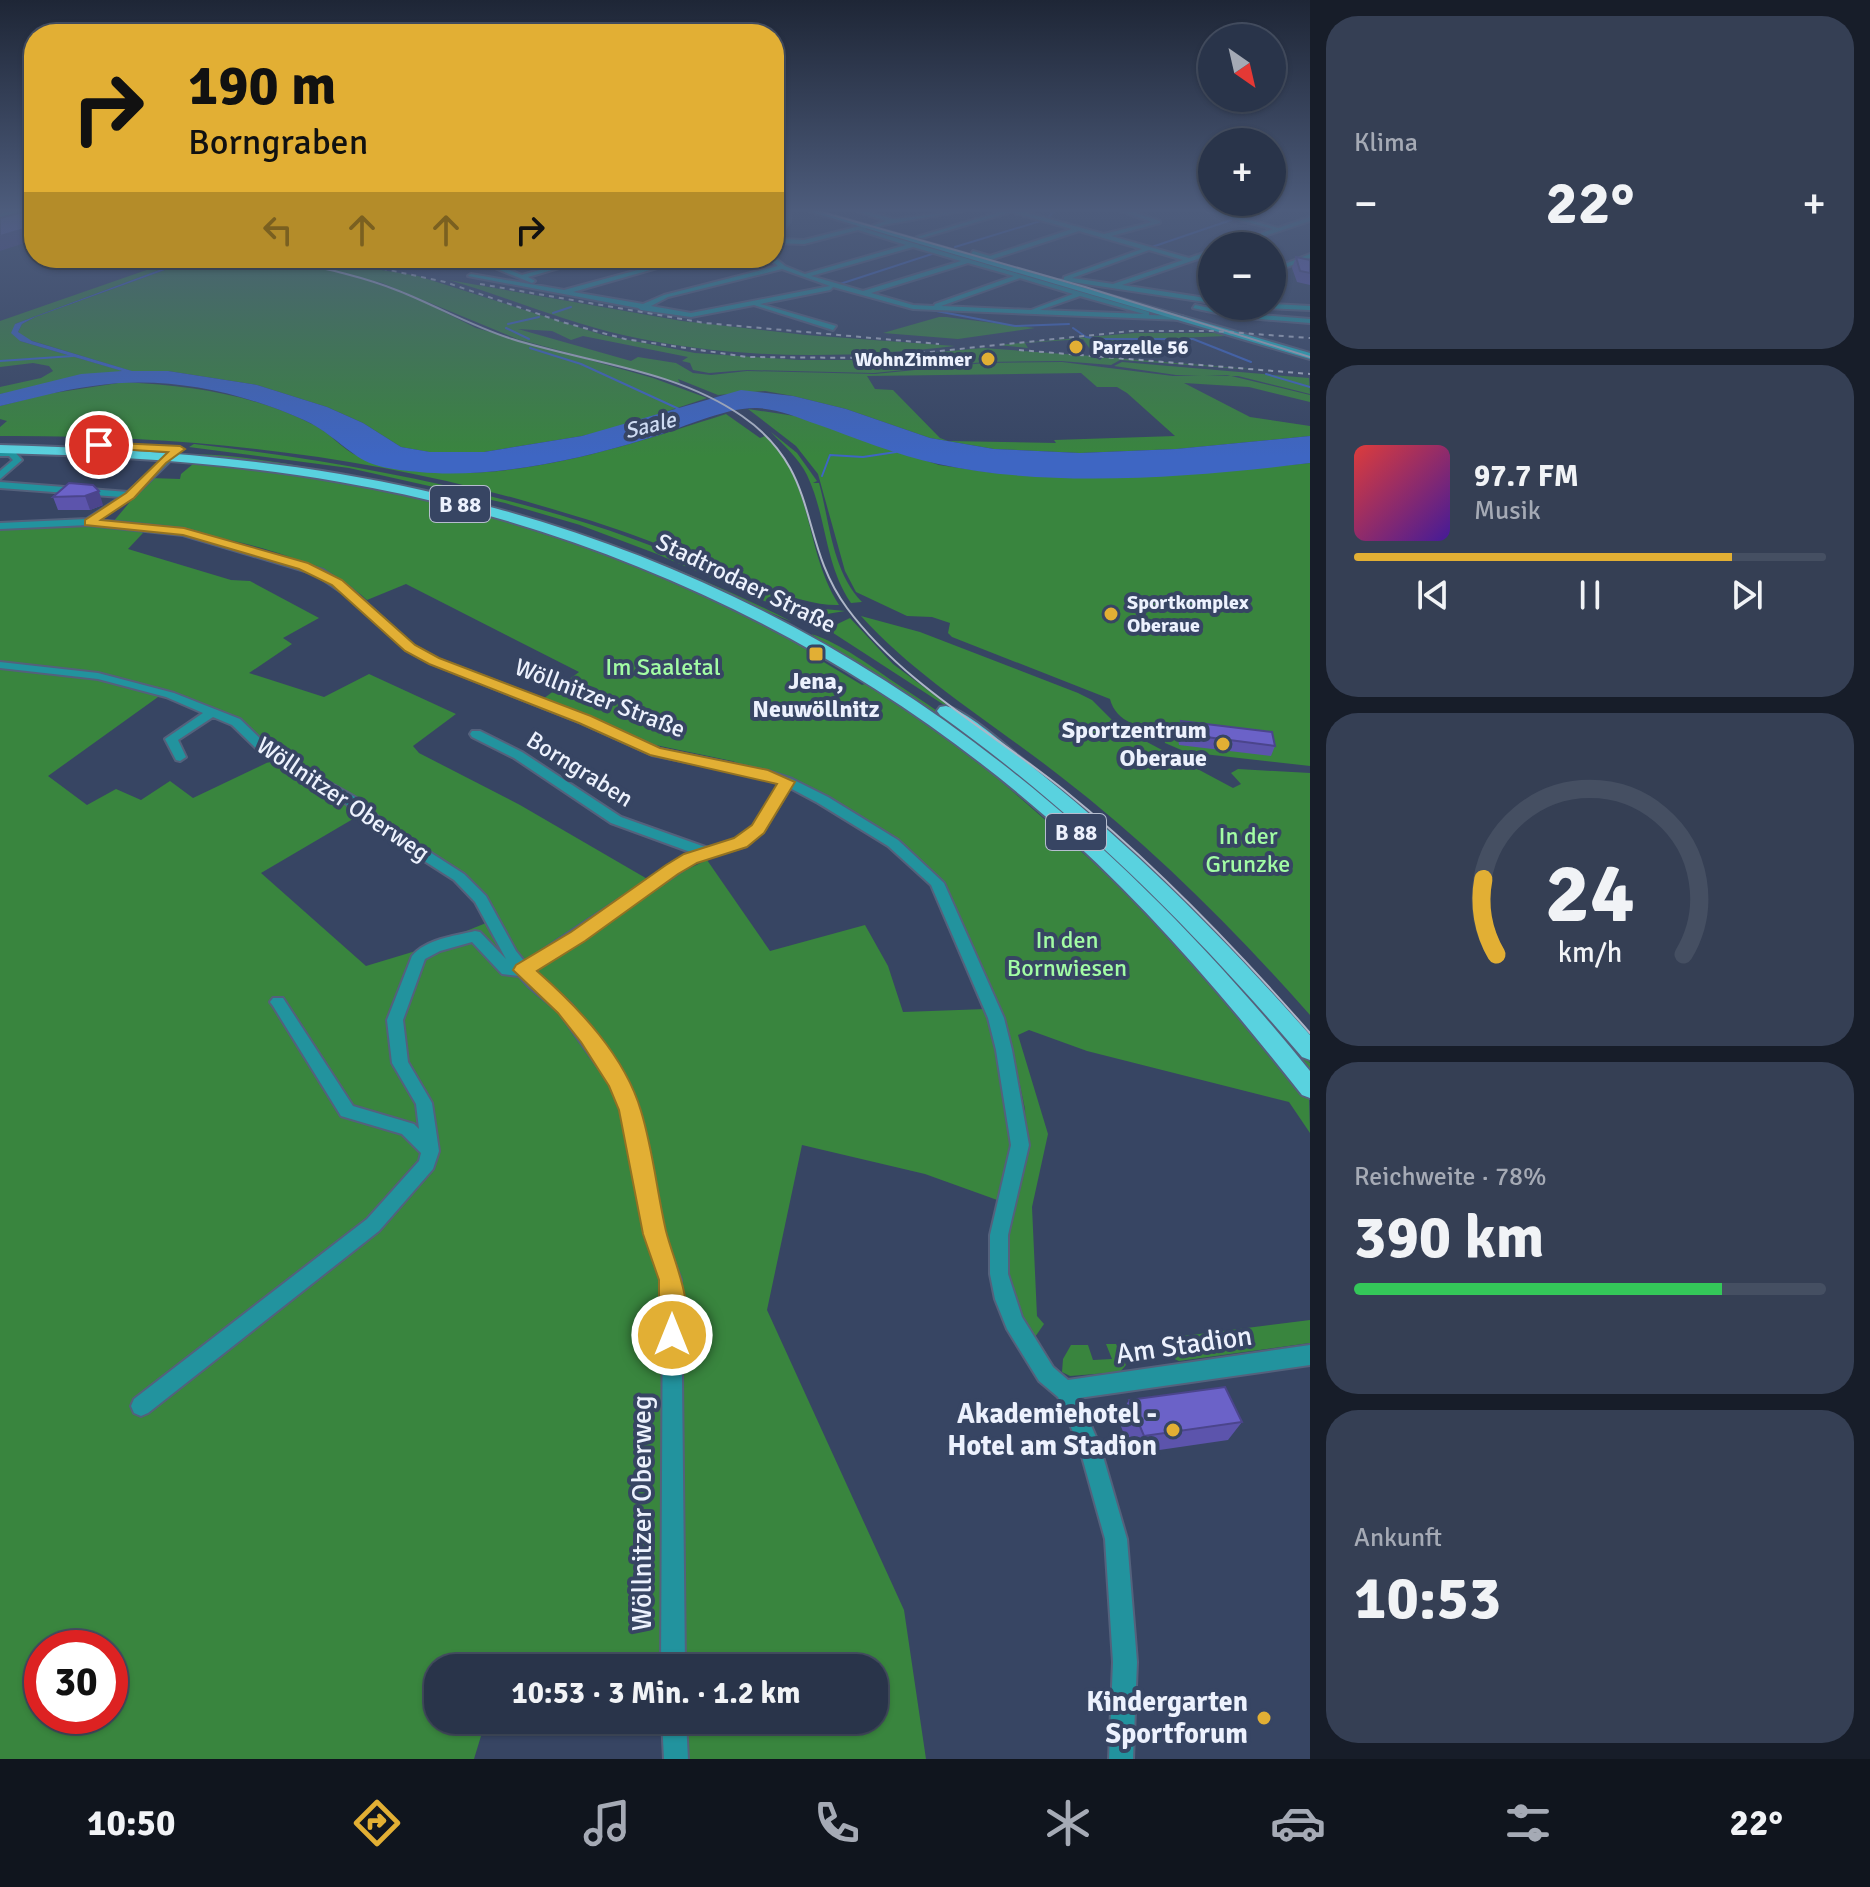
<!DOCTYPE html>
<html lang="de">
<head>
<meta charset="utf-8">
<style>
  :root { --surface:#29344a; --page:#353f54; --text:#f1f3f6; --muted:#a5aab5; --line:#454f62; --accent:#e2af34 }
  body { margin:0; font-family:Signika,sans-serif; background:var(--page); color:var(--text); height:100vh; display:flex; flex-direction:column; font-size:30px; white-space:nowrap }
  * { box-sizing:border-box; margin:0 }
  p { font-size:26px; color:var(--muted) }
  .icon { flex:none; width:44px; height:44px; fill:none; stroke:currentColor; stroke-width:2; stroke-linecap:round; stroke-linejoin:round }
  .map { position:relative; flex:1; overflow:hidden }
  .panel { display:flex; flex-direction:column; gap:16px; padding:16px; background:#171d29; width:560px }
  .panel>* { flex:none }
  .top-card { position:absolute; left:24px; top:24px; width:760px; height:244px; border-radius:32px; box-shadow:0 2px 6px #0004,0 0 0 2px var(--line); background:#e2af34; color:#111; overflow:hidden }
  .needle { width:52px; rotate:146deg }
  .tools { position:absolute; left:1198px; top:24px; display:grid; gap:16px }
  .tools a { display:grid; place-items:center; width:88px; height:88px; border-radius:50%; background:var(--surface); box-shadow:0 2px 6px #0004,0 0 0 2px var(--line); font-size:40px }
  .speed { position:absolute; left:24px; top:1630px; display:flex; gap:16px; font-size:40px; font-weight:700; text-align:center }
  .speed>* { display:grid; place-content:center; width:104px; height:104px; border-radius:50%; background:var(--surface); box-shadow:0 2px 6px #0004,0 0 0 2px var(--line); line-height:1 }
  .speed .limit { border:12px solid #d22; background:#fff; color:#111 }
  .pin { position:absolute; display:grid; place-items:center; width:68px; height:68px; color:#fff; margin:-34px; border:4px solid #fff; border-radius:50%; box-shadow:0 2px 8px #0007 }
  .me { position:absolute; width:88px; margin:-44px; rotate:0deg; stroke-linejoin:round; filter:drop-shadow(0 0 6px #0008) }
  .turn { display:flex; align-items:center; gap:28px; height:168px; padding:0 32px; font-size:36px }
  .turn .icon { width:104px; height:104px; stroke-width:2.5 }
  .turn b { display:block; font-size:56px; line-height:68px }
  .lanes { display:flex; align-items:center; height:76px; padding:0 32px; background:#0003; justify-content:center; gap:40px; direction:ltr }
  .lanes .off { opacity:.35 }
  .big { font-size:60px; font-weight:800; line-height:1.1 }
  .panel .widget { flex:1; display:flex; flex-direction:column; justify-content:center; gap:12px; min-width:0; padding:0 28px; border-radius:32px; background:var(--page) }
  .panel .dial { align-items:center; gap:0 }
  .dial svg { height:208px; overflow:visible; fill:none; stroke:var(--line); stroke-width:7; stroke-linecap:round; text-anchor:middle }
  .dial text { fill:var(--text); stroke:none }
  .song { display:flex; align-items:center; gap:24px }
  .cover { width:96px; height:96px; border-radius:12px; background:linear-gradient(135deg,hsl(0 70% 55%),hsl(260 70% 35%)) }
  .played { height:8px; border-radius:4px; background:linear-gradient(90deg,var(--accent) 80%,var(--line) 80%) }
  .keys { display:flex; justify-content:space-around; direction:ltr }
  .heat { display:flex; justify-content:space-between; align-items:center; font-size:44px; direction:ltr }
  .charge { height:12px; border-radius:6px; background:linear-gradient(90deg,#34c759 78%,var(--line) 0) }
  .trip { position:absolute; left:424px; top:1654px; width:464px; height:80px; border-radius:32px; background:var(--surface); box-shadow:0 2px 6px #0004,0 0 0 2px var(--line); font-weight:800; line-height:80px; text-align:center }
  .tab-bar { display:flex; height:128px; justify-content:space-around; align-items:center; background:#10151e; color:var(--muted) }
  .tab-bar .icon { width:56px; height:56px }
  .tab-bar .active { color:var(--accent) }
  .tab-bar b { font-size:36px; color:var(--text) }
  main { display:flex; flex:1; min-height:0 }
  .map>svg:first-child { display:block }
  .green { fill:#39853e; fill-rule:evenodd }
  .water { fill:#3e66c3 }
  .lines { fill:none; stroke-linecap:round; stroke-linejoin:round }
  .stream { stroke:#3e66c3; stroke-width:2 }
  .street-casing { stroke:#54617c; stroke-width:4 }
  .secondary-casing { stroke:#54617c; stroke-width:4 }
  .primary-casing { stroke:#54617c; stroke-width:4 }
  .street { fill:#22939e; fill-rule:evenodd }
  .secondary { fill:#26b9c6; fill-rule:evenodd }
  .primary { fill:#59d2df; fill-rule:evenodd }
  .tram { stroke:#aeb6c8; stroke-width:2 }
  .rail { stroke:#aeb6c8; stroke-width:2; stroke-dasharray:5 5; stroke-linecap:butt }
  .wall { fill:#5c54ac }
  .shaded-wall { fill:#4b458c }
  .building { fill:#6b62c8; stroke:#4b458c; stroke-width:2 }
  .route { fill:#e2af34; stroke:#937222; stroke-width:2 }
  .poi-dot { fill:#e2af34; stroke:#374563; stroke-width:3 }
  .labels { text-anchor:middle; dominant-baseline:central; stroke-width:8; stroke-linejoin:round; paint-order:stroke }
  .far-poi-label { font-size:20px; font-weight:bold; fill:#ecf1fd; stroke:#374563; text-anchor:start }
  .far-water-label { font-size:22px; font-style:italic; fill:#cedbf3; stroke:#374563 }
  .shield { fill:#374563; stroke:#b6bdcf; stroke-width:2 }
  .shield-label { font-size:22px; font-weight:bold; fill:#ecf1fd }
  .street-label { font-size:24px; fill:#ecf1fd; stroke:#374563 }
  .park-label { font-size:24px; fill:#a2fca4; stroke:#374563 }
  .poi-label { font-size:24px; font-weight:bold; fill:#ecf1fd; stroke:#374563 }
  .near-street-label { font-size:28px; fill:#ecf1fd; stroke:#374563 }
  .near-poi-label { font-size:28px; font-weight:bold; fill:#ecf1fd; stroke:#374563; text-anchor:end }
</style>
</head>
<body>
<main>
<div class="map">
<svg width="1310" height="1759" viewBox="0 0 1310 1759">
  <rect width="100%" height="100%" fill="#374563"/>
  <path class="green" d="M181,258H191L15,324L20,341L123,371L0,394V387L41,378L53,371L49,366L33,363L0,367V321Z
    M198,258H275L348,274L412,296L476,328L653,378L707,398L620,427L582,436L484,452H429L401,447L363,423L327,407L257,385L168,371H131L26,339L18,332L22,324L35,317Z
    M283,258H309L418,276L603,335L695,353L799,360H851L983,348L1092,356L1100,360L1103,357L1249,369L1259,370L1120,360L1111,365L1061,361L984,362L874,373L747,370L709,373L693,370L690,363L682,361L688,357L583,336L571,340L552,331L518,329L631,361L638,357L676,363L693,373L711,375L747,371L875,374L985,363L1062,362L1173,376L1227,375L1310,395V402L1249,387L1184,383L1250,417L1310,426V436L1177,449L1080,453L994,449L930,438L846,409L793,396L765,391L718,395L678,379L680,383L517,339L382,283ZM1081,373L1097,387H1117L1127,393L1175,436L1054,440L1056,443L948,441L940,438L893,390L875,389L867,376Z
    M449,280L682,321L806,335L955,346C845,359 732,360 623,335C564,322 507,297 449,280Z
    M939,317H946L1035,328L958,339L883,333Z
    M1134,333H1215L1226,336L1128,340L1161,358L1092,352L1083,339L1025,343L1028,348L998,345Z
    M1122,362L1309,378L1310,394L1238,376L1176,375L1114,366Z
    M125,382C192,386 253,394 314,425C329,432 344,451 358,456C369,460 382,461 394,463C411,466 430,473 447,473C542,475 638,442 726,414L760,438L765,436C815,482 803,548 839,605C794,607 707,563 662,546C620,529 577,516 535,504C361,453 180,435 0,436V427L7,421L0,419V406L47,394Z
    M748,409L795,416L939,465L994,473L1095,477L1202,473L1310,463V766L1186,752L1165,743L1163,732C1142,728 1116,723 1110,699L952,637L948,633L950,623L932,617L907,616L856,592L845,571L818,474L796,446Z
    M771,432L797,453L817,481L813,483H819C830,523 832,571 862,602L851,603C824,563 827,517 807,475C798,457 784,446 771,432Z
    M194,444C327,459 458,483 586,523C657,545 725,577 795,603L814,608L845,611L803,618L657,554L580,525L505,503L349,468L189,447Z
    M185,455C219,452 283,463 318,469C483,496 643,546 792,622L644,559L454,500Z
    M173,460C329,472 487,504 633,562C695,587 754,618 812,651V655L862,685L870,682L961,746L1117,883L1213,984L1309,1098L1310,1133L1289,1102L1087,1051L1029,1030L1018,1035L1048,1134L1032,1207L1037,1316L1044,1324L1033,1340L1017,1311L1005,1261L1004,1243L1026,1145L1025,1109L1016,1067L1005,1034L935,877L792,781L732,761L641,742L543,699L579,672L406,584L367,600C312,548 187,529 113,522L150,478L180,479L181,474L193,464L167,462Z
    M93,526L140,531L143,533L128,549L231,580L250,581L319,618L283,638L292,644L249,673L324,697L369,674L456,714L413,746L419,753L520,805L656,884L707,860L770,951L865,925L888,966L903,1012L986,1009L1000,1053L1012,1155L1000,1201L925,1174L802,1145L767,1310L904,1610L926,1759H670L669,1720H874V1668H438V1720H504L481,1736L474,1759H0V527ZM165,692L242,721L279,757L193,798L170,781L141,800L116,789L87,805L48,776ZM370,809L389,829L426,854L496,919L419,950L366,966L261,873ZM42,1648H110V1716H42Z
    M861,616L920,632L1078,693L1092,700L1119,727L1233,788L1241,784L1231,773L1238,769L1310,773V1015C1234,929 1151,846 1060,776C994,724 918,679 861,616Z
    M850,618L893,664L1025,763L1268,993L955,712L827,629Z
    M811,634C841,643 873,668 900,686C1057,787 1188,923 1310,1063V1077L1083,833L1028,785L950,725Z
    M1310,1320V1343L1179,1361L1163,1354L1160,1339Z
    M1106,1344H1116L1126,1365L1120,1372L1070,1376L1062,1372L1063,1359L1071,1345H1088L1093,1360L1112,1359Z"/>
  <path class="water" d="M191,258H198L35,317L22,324L18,332L32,341L132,371H168L257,385L327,407L363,423L401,447L430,452H484L582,436L741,390L793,396L846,409L930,438L994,449L1080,453L1176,449L1310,436V463C1196,477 1051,489 938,464C896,455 856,438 816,424C797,417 777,409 757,408C725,407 678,430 646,439C579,460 489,479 419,472C397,470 372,468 354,454C337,442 324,429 304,420C239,391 164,375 93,386C61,390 31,399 0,406V394L81,374L122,371L20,341L11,333L15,324Z"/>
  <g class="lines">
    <path class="stream" d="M1237,218L1256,211
      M955,247L1047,219L1054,211
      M1149,248L1234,219
      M844,286L840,284L935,253
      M926,309L1015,326L1069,324
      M553,313L571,307
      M508,324L539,317
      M506,328L529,339
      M1073,328L1086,337L1098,339H1193L1251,362
      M530,348L581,364L679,409
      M0,361L73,356
      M1266,374L1310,387
      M822,476L830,455L863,457L896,452"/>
    <g class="street-casing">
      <path id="street" d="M11,211H20L0,218V214Z
        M784,211H790V221L778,239L804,240L864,225L867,227L865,229L1149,312V315L1182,316L1186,318L1182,320L913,309L833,287L830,290L760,304L836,326L833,330L754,305L691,317L641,310L638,308L468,276L471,274L564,290L682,258H692L573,292L643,304L664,295L778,266L768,258L774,257L785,266L805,274L906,245L858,230L804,244L774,243C774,230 784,227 784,211ZM913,247L961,261L863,291L811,276ZM968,263L1014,276L935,304L934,306L913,305L871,293ZM782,269L830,286L691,313L651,306L668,297ZM1020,278L1073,294L1031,310L941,306ZM1080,296L1144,314L1040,310Z
        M856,211H865L894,219L962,211L883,225L871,230L869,227L886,221Z
        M1003,211H1020L1104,234L1152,222L1121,211H1130L1160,221V223L1111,236L1189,258L1212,250V254L1122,285L1212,299V303L1072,282L1057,283V281L1064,279V277L1142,249L1079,231L990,260L971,254L973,251L990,256L1072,229L1011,212L922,238L917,237ZM1149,250L1183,260L1113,284L1072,278Z
        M1206,211H1216L1278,228L1310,217V221L1234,246H1225L1273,229Z
        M1310,254V258L1272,273V269Z
        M470,258H479L522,275L583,258H593L528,277L535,281L532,283Z
        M1272,304L1310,306V310L1267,308L1264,306H1272Z
        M1195,305L1235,313L1310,319V323L1235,317L1193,308Z
        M0,450L15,452L22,460L0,479V471L13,460L9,456H0Z
        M170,453L174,456L173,458L133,497L98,520L184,529L323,570L351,589L414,646L438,659L589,717L660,749L768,771L792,779L828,797L898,840L944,883L1004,1018L1012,1050L1029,1145L1008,1235V1274L1022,1317L1053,1367L1068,1380L1310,1345V1365L1079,1398L1100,1446L1127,1539L1137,1662L1133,1759H1109L1113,1662L1105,1539L1079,1446L1058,1397L1039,1381L1007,1329L995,1299L990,1274V1235L1011,1145L996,1050L988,1018L931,885L888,846L818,803L790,788L763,832L746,846L696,861L533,971L571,1004L626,1082L638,1110L664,1234L681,1280L685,1668H661L663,1280L646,1234L622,1110L611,1085L559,1012L528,986L519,976L502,974L472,942L440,951L425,959L403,1020L408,1062L432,1103L439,1151L433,1169L379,1231L148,1413L141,1416L134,1413L131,1406L134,1399L367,1219L419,1161L421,1153L402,1134L341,1116L273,1006L270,1002L273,998H283L353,1106L414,1124L419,1129L416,1104L392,1063L387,1020L412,956C426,939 454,936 475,931L480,932L506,959L475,902L454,880L379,832L345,803L265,757L232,725L213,717L178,740L186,757L180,761L176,760L165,739L203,713L166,697L98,679L0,668V662L98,673L174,693L240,719L273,751L355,797L389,826L464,874L486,896L516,951L525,962L686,855L693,853L611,823L514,758L472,737L470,734L472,731H480L522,752L621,817L708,848L736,840L753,826L780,784L765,778L652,755L581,723L430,663L406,650L343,593L315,574L183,535L89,525L0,529V523L87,519L121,497L0,488V482L128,492Z
        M662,1720H686L688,1759H664Z"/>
    </g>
    <g class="secondary-casing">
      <path id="secondary" d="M808,211H818L1310,353V359Z"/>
    </g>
    <g class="primary-casing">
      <path id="primary" d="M0,445C114,448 227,455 340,474C752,544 1050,751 1310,1071V1098L1302,1095C1223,995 1141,899 1045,816C845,642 602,527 340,482C227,462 114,456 0,453Z
        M946,706C966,711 999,740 1016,754C1124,837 1220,933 1310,1035V1060L1302,1057C1193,929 1077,813 940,715L937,711L940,707Z"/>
    </g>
    <use href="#street" class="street"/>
    <use href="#secondary" class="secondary"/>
    <use href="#primary" class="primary"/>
    <path class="tram" d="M818,211L1085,287L1310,357
      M275,258C317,267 359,275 399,291C437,306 473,327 512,339C588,363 674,369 742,416C822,471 797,540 847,608C903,684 992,732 1064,790C1154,863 1234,946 1310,1033"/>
    <path class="rail" d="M333,258L445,282L562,322L625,339L747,357L872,358L1132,331H1213L1310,338
      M480,284L705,323L939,344
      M1019,350L1310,374"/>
  </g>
  <path class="wall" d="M1296,257L1310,260V285L1297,282L1292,268Z
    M69,483L103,505L90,510H58L53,497Z
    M1181,721L1275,746L1271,756L1179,745L1177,732Z
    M1129,1400L1242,1422L1228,1440L1132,1454L1118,1419Z"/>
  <path class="shaded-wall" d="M34,226V240L0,251V236Z
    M99,491L103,505L90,510L85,496Z"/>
  <path class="building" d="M27,211H34V226L0,236V218Z
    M1296,257L1310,260V273L1300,271Z
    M69,483L93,485L99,491L85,496L53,497Z
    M1181,721L1272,732L1275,746L1183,734Z
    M1225,1387L1242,1422L1144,1436L1129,1400Z"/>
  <linearGradient id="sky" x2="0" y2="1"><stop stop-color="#1e2636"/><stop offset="0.46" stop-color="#4d5c7c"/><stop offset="1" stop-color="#4d5c7c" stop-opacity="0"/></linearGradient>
  <rect width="1310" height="457" fill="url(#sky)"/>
  <path class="route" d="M95,442L180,446L185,449L166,463L134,498L101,520L184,528L308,563L342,580L415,645L439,658L591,716L660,748L768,770L795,782L764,833L747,847L697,863L678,874L585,941L537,971C579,1008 625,1056 641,1111C653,1150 657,1192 666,1231C675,1266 697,1307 681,1343L672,1347L663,1343L659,1335V1280L643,1234L619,1110L609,1086L581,1042L558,1013L513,970L516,965L571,932L666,865L684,854L734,838L752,825L777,784L650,755L579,723L429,664L405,651L332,585L299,569L183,535L85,525V520L126,493L168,452L99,448L94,445Z"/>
  <g class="poi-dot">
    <circle cx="1076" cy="347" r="8"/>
    <circle cx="988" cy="359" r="8"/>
    <circle cx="1111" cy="614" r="8"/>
    <rect x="808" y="646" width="16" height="16" rx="4"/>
    <circle cx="1223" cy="744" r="8"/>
    <circle cx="1173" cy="1430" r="8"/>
    <circle cx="1264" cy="1718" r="8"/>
  </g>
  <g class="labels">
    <g class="far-poi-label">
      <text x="1092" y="347">Parzelle 56</text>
      <text x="972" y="359" text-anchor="end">WohnZimmer</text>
      <text x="1127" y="602">Sportkomplex<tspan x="1127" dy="23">Oberaue</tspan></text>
    </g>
    <g class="far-water-label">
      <text transform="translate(650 425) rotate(-14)">Saale</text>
    </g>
    <g class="shield">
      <rect x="430" y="486" width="60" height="36" rx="6"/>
      <rect x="1046" y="814" width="60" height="36" rx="6"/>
    </g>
    <g class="shield-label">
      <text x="460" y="504">B 88</text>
      <text x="1076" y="832">B 88</text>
    </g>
    <g class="street-label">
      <text transform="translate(746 583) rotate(26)">Stadtrodaer Straße</text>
      <text transform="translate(600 698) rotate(21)">Wöllnitzer Straße</text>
      <text transform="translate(580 769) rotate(32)">Borngraben</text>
      <text transform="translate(343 799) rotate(34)">Wöllnitzer Oberweg</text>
    </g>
    <g class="park-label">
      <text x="663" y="667">Im Saaletal</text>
      <text x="1248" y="836">In der<tspan x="1248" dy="28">Grunzke</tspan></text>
      <text x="1067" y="940">In den<tspan x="1067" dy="28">Bornwiesen</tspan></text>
    </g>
    <g class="poi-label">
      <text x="816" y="681">Jena,<tspan x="816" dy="28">Neuwöllnitz</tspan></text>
      <text x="1207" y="730" text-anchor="end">Sportzentrum<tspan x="1207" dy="28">Oberaue</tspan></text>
    </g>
    <g class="near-street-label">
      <text transform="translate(1184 1345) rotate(-8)">Am Stadion</text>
      <text transform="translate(642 1513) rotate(-90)">Wöllnitzer Oberweg</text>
    </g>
    <g class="near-poi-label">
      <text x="1157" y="1414">Akademiehotel -<tspan x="1157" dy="32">Hotel am Stadion</tspan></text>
      <text x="1248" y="1702">Kindergarten<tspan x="1248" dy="32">Sportforum</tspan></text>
    </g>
  </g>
</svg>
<div class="tools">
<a><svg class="needle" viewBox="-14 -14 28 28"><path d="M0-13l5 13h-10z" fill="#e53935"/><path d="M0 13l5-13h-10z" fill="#a5aab5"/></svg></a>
<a>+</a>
<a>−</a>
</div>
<div class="speed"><div class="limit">30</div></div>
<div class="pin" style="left:99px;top:445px;background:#d93025"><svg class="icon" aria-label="arrive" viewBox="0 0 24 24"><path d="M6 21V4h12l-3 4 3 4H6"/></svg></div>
<svg class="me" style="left:672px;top:1335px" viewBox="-20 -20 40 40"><circle r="17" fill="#e2af34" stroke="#fff" stroke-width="3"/><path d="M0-11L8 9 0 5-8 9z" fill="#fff"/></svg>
<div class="trip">10:53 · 3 Min. · 1.2 km</div>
<div class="top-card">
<div class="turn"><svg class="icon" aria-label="right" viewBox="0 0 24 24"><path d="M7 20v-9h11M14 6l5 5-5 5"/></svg><div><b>190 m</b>Borngraben</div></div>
<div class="lanes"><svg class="icon off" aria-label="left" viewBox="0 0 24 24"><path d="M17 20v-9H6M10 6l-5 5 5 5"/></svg><svg class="icon off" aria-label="ahead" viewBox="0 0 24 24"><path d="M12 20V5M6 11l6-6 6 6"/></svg><svg class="icon off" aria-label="ahead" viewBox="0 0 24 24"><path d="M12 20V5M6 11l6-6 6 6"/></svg><svg class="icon" aria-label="right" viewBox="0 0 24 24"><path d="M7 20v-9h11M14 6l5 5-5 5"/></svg></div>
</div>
</div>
<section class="panel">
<div class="widget"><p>Klima</p>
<div class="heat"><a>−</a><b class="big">22°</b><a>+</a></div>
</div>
<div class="widget">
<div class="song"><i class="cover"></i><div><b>97.7 FM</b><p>Musik</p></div></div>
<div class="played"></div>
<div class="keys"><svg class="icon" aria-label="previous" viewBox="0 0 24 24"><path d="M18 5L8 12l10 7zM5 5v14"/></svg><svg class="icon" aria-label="pause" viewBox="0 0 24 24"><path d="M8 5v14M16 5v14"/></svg><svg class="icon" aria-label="next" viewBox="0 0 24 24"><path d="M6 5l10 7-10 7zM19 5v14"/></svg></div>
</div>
<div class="widget dial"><svg viewBox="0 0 100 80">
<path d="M14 69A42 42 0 1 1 86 69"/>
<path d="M14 69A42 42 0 0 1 9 40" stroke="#e2af34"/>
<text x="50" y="56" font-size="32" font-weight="700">24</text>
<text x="50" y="72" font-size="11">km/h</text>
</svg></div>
<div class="widget"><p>Reichweite · 78%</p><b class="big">390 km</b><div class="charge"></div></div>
<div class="widget"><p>Ankunft</p><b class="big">10:53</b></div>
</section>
</main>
<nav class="tab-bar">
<b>10:50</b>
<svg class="icon active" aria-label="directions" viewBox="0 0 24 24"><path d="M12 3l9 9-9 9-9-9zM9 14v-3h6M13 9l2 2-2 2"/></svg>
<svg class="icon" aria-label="music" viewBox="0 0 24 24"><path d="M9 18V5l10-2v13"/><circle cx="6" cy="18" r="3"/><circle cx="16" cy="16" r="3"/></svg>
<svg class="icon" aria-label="phone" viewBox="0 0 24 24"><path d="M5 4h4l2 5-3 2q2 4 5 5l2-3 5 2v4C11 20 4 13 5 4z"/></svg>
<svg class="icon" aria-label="climate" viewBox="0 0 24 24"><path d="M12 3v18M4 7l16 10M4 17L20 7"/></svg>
<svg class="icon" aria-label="car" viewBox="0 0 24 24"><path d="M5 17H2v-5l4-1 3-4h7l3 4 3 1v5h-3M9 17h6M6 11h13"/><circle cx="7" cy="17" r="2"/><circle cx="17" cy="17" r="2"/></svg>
<svg class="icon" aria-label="filters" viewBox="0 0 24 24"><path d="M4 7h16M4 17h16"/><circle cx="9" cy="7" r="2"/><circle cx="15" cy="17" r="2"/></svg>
<b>22°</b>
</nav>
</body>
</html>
